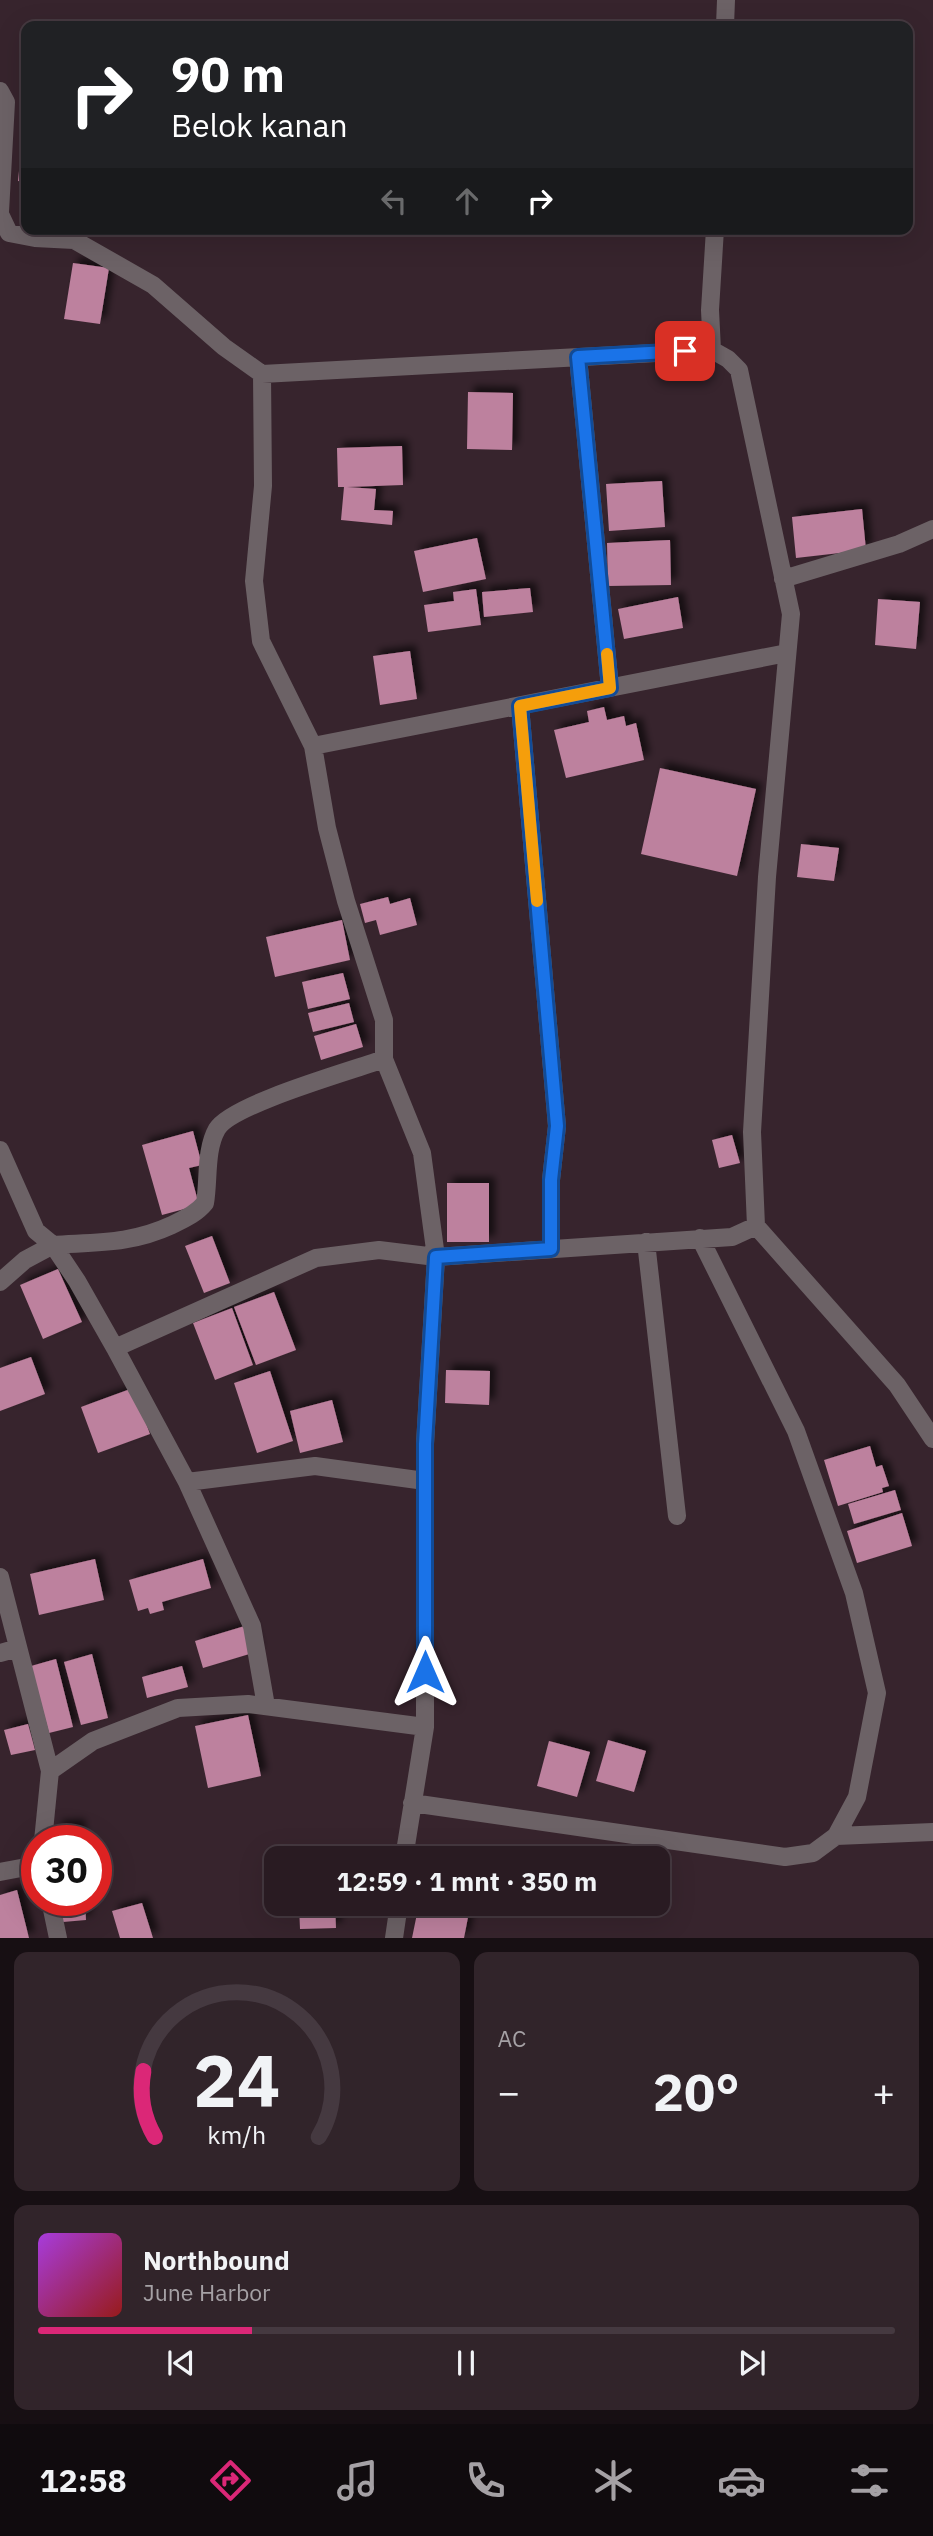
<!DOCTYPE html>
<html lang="id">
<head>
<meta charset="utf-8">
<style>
  :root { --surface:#291b22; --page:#31242a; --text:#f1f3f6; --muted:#a5a1a5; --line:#453940; --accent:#db2777 }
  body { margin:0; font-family:"IBM Plex Sans",sans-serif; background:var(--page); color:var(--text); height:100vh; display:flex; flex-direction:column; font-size:26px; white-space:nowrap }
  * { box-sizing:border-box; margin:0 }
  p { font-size:23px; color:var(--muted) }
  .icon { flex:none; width:38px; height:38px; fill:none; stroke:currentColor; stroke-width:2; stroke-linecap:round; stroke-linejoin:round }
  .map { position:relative; height:1938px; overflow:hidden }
  .side { display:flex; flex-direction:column; gap:14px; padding:14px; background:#170f13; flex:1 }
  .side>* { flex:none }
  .guide { position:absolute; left:21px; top:21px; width:892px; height:214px; border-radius:14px; box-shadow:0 7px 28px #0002,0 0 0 2px var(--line); background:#202124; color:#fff; overflow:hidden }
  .speed { position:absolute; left:21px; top:1825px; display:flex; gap:14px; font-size:35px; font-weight:700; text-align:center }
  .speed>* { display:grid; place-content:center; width:91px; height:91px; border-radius:50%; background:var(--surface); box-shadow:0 7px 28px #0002,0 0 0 2px var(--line); line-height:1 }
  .speed .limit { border:10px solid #d22; background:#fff; color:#111 }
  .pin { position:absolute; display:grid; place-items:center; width:60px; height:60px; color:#fff; margin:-30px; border-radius:14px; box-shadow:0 4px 10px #0006 }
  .me { position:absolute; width:77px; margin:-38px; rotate:0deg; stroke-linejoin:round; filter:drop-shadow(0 0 5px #0008) }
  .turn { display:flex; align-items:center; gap:24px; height:147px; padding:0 35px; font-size:32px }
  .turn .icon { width:91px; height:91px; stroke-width:2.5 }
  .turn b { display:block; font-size:49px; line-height:60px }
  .lanes { display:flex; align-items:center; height:66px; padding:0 35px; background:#0003; justify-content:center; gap:35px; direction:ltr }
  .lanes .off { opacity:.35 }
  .big { font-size:52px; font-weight:700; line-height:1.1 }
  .side .widget { flex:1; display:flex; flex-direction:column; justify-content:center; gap:10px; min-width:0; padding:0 24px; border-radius:14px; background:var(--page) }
  .side .dial { align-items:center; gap:0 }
  .dial svg { height:182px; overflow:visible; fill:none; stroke:var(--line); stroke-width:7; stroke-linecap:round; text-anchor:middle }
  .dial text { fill:var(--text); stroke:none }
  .song { display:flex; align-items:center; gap:21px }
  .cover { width:84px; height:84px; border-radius:10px; background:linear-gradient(135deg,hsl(280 70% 55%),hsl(0 70% 35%)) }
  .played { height:7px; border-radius:4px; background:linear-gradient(90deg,var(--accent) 25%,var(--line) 25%) }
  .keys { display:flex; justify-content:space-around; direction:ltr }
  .heat { display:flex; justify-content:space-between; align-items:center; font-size:38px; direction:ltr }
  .side .tiles { flex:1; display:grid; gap:14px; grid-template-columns:1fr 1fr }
  .widget:last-child { grid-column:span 2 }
  .trip { position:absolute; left:264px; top:1846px; width:406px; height:70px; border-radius:14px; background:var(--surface); box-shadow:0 7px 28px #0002,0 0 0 2px var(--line); font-weight:700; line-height:70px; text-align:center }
  .tabs { display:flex; height:112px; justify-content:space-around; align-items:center; background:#100b0e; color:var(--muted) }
  .tabs .icon { width:49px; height:49px }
  .tabs .active { color:var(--accent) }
  .tabs b { font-size:32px; color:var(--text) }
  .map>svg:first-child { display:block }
  .building { fill:#bd819e; filter:url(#shadow) }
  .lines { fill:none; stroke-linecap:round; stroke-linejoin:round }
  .street { stroke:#6c6266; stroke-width:18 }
  .route-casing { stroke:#114b97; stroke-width:18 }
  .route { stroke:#1a73e8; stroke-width:12 }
  .slow { stroke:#f59e0b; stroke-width:12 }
</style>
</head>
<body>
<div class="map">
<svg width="933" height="1938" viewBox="0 0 933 1938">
  <defs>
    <filter id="shadow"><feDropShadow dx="6" dy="-6" stdDeviation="3.5" flood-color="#0009"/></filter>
  </defs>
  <rect width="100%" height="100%" fill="#37242d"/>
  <path class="building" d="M24,102L26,103V141L19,140Z
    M21,151H26V182L18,181Z
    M73,263L109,268L100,324L64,319Z
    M468,392L513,393L512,450L467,449Z
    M402,446L403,485L347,487L376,489L374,510L393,511L392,525L341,520L344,487H338L337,448Z
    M662,481L665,527L609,531L606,484Z
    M862,509L866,550L796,558L792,517Z
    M477,538L486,579L423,592L414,551Z
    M670,540L671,585L608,586L607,543Z
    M530,588L533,612L484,617L482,592Z
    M476,589L481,625L428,632L424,605L454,601L453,592Z
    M678,597L683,628L624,639L618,609Z
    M878,599L920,602L916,649L875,645Z
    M410,651L417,699L380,705L373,656Z
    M604,707L607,720L624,716L626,726L636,723L644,760L566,778L554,730L589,722L587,711Z
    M660,768L756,789L737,876L641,854Z
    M801,844L839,848L834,881L797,877Z
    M388,897L390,904L410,898L417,925L380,935L376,920L365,923L360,904Z
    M342,920L350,960L275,977L266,937Z
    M343,973L350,999L308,1009L302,982Z
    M349,1003L354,1022L313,1032L308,1013Z
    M356,1024L363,1047L321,1060L314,1036Z
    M193,1131L202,1165L189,1168L199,1205L162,1215L142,1145Z
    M732,1135L740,1163L719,1168L712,1140Z
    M447,1183H489V1242H447Z
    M212,1236L230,1283L204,1293L185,1246Z
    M58,1269L82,1322L43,1339L20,1285Z
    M274,1292L296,1350L256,1365L234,1307Z
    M232,1308L253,1365L215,1380L193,1323Z
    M31,1357L45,1394L0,1411V1368Z
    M446,1370L490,1371L489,1405L445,1403Z
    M270,1371L293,1441L257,1453L234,1383Z
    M133,1388L150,1434L98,1453L81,1407Z
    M332,1400L343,1442L300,1453L290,1411Z
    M870,1446L876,1467L882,1465L889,1486L882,1488L883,1492L838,1506L824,1460Z
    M895,1490L901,1510L854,1524L848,1504Z
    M902,1513L912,1546L857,1563L847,1531Z
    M95,1559L104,1600L39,1615L30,1574Z
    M203,1559L211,1588L162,1602L164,1610L150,1614L148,1608L138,1611L129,1580Z
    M248,1625L256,1652L203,1668L195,1641Z
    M92,1654L108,1718L81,1725L64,1662Z
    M56,1659L73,1727L49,1733L31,1666Z
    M182,1666L188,1687L147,1698L142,1677Z
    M248,1715L261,1776L208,1788L195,1726Z
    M28,1724L35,1750L11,1755L4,1730Z
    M608,1740L646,1751L634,1792L596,1781Z
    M549,1741L590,1752L577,1797L537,1786Z
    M79,1825L80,1841H57L56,1826Z
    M17,1890L29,1938H0V1895Z
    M61,1900H85L86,1920L63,1922Z
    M142,1903L153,1938H120L112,1911Z
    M335,1904L336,1928L300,1929L299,1906Z
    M419,1904L469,1912L464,1938H412Z"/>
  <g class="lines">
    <path class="street" d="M725,26L726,0
      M0,91L6,102L0,212
      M0,214L9,233L35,238L74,240L153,285L224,347L262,374L263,486L254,581L261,641L313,746L327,828L346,901L384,1020V1059L422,1153L436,1257L425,1444V1727L404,1858
      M578,357L610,688
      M262,374L712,350
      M783,579L899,544L933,529
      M520,706L557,1126L551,1180V1249
      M313,746L787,653
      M0,1150L36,1231L53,1245L25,1260L0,1282
      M756,1226L897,1385L933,1439
      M646,1242L677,1516
      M53,1245L77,1281L115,1348L316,1258L379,1250L436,1257L732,1237L756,1226L752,1132L767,877L791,614L739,370L728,359L712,350L710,310L715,229
      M53,1245C98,1242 131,1244 172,1225C184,1219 196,1214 205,1203C209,1180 205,1150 217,1129C232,1104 351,1071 384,1059
      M115,1348L187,1482L252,1626L266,1706
      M187,1482L315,1466L425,1481
      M0,1577L50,1771L43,1841
      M0,1653L18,1648
      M50,1771L93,1741L178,1708L248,1704L425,1727
      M412,1803L785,1857L813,1853L836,1836L857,1797L877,1693L854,1593L796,1431L700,1238
      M836,1836L933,1832
      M0,1872L37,1865
      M50,1900L58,1938
      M394,1938L399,1904"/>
  </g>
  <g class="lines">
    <g class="route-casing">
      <path id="route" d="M425,1672V1444L436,1257L551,1249V1180L557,1126L520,706L610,688L578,357L685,351"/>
    </g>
    <use href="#route" class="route"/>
    <path class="slow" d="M537,901L520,706L610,688L607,654"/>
  </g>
</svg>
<div class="speed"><div class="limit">30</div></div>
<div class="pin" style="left:685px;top:351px;background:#d93025"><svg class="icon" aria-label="arrive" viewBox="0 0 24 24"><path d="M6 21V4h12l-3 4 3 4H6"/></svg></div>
<svg class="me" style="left:425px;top:1672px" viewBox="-20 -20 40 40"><path d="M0-17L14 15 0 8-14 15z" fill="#1a73e8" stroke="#fff" stroke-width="4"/></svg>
<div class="trip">12:59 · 1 mnt · 350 m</div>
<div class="guide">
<div class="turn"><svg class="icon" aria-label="right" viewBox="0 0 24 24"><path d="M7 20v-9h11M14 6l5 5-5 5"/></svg><div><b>90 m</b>Belok kanan</div></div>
<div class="lanes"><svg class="icon off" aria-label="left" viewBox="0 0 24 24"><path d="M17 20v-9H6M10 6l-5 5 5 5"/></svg><svg class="icon off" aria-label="ahead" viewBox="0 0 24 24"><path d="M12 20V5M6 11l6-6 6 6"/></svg><svg class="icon" aria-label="right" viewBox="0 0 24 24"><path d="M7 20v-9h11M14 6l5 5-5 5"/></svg></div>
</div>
</div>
<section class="side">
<div class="tiles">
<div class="widget dial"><svg viewBox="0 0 100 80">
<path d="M14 69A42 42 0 1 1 86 69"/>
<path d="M14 69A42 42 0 0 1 9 40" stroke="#db2777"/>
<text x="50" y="56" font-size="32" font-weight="700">24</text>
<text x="50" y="72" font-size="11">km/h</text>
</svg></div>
<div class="widget"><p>AC</p>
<div class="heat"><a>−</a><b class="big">20°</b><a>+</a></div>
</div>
<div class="widget">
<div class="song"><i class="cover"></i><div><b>Northbound</b><p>June Harbor</p></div></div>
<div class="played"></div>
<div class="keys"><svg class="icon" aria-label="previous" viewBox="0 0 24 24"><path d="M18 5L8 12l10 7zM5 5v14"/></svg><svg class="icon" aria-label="pause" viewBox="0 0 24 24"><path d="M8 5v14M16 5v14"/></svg><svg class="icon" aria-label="next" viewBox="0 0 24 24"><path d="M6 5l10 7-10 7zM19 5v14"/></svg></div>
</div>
</div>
</section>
<nav class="tabs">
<b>12:58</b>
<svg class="icon active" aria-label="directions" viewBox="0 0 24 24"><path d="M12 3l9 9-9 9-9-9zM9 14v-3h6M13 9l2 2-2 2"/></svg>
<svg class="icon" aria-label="music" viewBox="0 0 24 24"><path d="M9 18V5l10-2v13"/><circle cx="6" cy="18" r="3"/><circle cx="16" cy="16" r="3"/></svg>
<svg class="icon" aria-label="phone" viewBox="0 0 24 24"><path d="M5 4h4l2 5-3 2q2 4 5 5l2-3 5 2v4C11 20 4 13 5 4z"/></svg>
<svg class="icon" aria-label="climate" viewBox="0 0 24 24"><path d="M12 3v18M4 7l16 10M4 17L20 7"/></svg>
<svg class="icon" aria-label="car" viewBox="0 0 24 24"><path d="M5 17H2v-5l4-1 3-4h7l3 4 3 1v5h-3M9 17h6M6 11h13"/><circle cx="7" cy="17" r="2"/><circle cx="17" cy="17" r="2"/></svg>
<svg class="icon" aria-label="filters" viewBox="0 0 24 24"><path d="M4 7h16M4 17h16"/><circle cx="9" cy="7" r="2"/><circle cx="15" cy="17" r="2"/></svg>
</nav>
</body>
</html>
